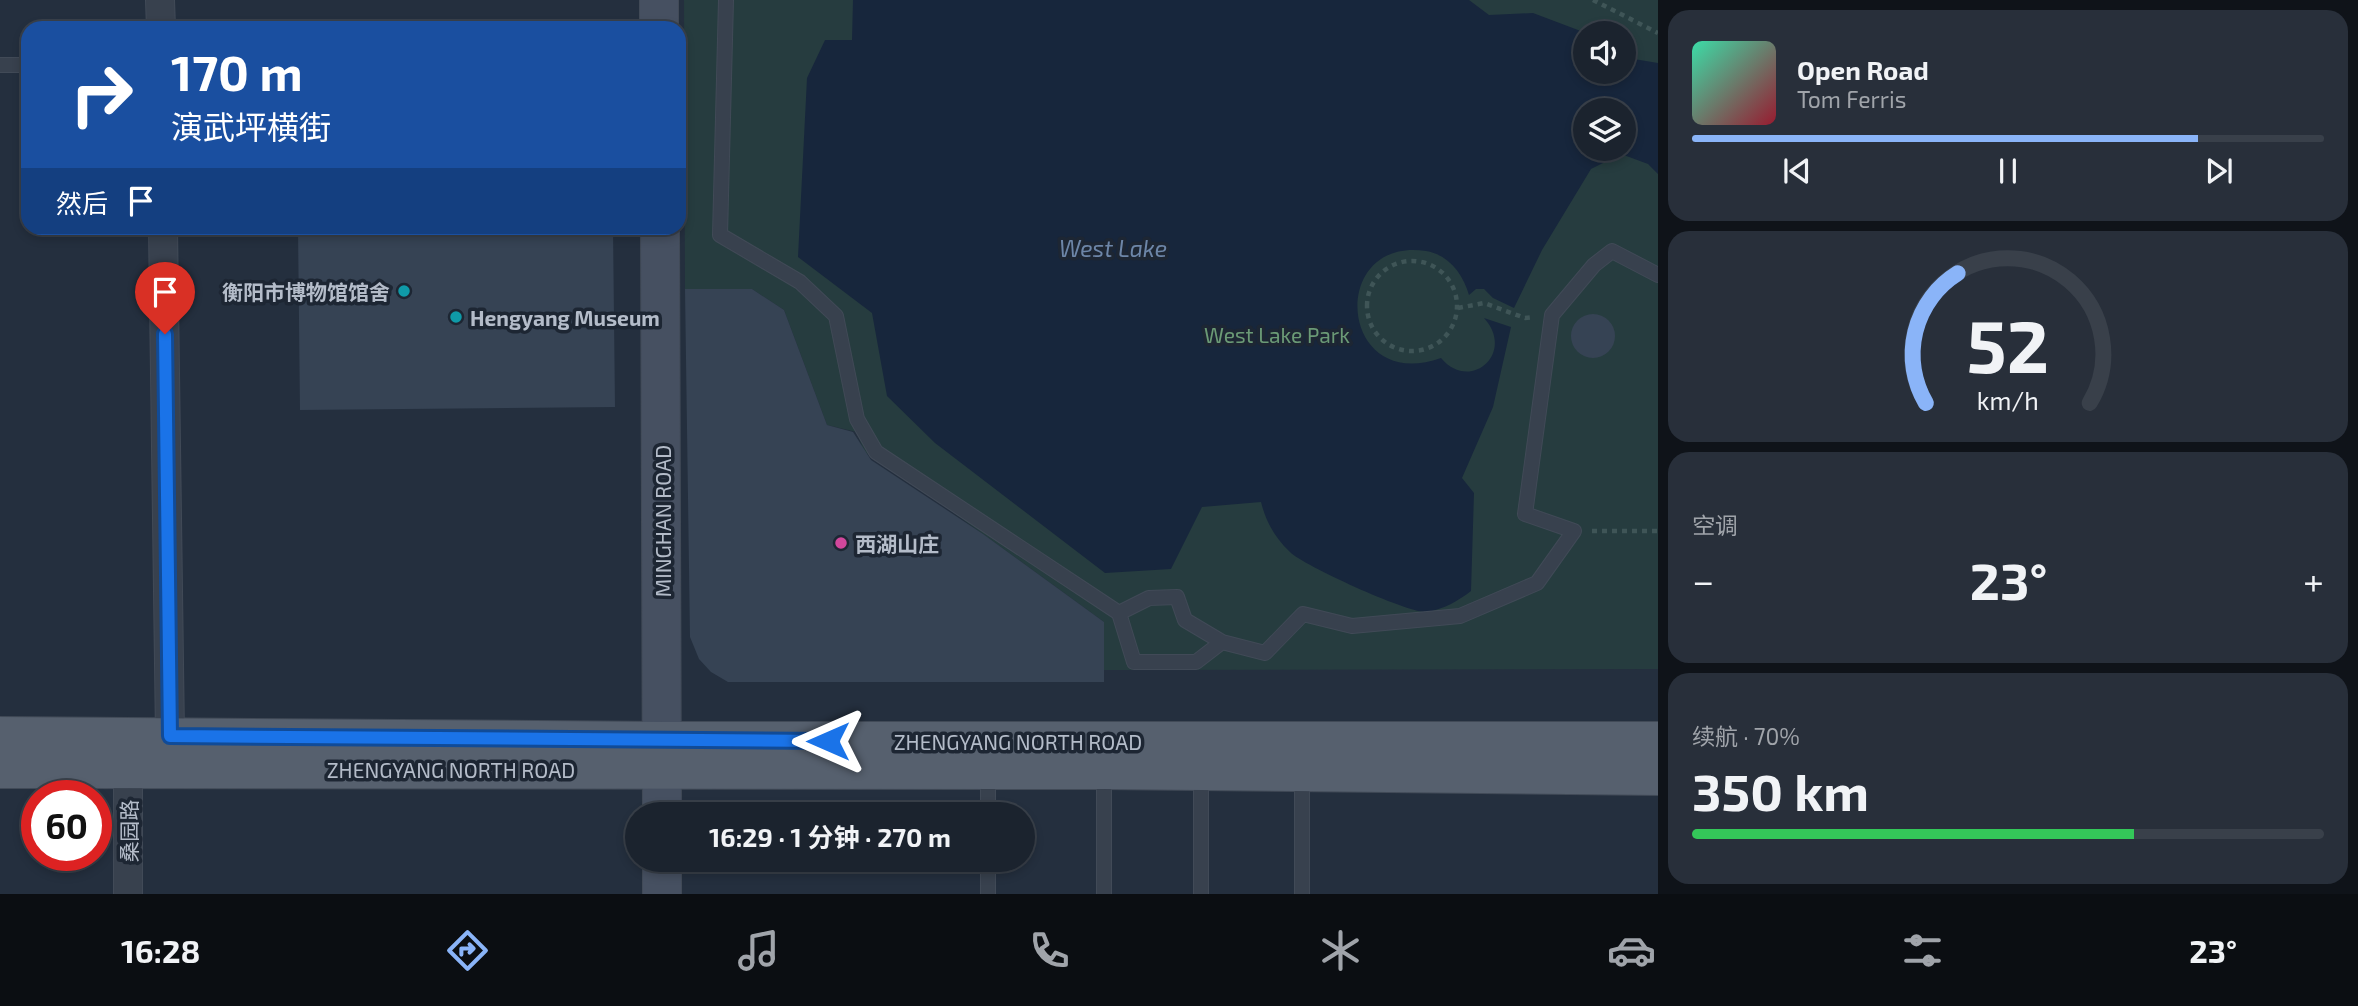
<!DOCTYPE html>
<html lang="zh">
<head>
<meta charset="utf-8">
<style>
  :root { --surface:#1b232e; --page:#282f3a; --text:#f1f3f6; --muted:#a0a4aa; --line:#39404a; --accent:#8ab4f8 }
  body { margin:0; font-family:"Exo 2","Noto Sans SC",sans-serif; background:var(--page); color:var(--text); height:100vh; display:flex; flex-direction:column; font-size:26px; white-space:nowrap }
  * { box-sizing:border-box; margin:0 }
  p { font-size:23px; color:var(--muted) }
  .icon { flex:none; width:38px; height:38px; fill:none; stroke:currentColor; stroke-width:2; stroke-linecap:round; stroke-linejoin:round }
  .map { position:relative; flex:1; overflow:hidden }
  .details { display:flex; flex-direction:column; gap:10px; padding:10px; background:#0f1319; width:700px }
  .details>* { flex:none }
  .hud { position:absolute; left:21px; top:21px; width:665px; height:214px; border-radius:21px; box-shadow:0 4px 10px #0003,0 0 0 2px var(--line); background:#1a4fa0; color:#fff; overflow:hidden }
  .controls { position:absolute; left:1573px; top:21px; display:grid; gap:14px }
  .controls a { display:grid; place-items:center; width:63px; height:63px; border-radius:50%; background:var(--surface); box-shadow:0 4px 10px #0003,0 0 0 2px var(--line); font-size:35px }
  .speed { position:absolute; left:21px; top:780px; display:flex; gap:14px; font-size:35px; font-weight:700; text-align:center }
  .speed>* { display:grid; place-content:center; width:91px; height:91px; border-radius:50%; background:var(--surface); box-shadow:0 4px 10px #0003,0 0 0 2px var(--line); line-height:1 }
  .speed .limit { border:10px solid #d22; background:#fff; color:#111 }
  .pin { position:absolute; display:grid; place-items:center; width:60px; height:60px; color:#fff; margin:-72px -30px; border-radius:50% 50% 50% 0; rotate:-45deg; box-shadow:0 0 7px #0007 }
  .pin .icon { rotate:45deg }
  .me { position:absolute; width:77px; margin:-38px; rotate:270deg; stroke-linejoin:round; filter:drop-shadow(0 0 5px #0008) }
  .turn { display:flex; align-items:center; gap:24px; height:147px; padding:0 35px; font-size:32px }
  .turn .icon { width:91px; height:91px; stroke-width:2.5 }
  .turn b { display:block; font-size:49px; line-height:60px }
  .then { display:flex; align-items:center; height:66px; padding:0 35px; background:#0003; gap:14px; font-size:26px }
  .big { font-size:52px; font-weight:700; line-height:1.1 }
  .details .widget { flex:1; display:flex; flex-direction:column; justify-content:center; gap:10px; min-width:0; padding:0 24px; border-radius:21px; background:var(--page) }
  .details .dial { align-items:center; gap:0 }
  .dial svg { height:182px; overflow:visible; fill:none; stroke:var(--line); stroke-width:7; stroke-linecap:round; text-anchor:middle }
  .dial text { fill:var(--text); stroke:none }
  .song { display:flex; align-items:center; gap:21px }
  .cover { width:84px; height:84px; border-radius:10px; background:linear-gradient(135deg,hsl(160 70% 55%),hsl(350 70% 35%)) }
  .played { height:7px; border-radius:4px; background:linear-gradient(90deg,var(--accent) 80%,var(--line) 80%) }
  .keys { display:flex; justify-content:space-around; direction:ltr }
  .heat { display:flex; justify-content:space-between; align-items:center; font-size:38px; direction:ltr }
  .charge { height:10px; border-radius:5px; background:linear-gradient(90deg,#34c759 70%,var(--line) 0) }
  .trip { position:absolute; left:625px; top:802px; width:410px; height:70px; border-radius:35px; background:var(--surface); box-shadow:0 4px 10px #0003,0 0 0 2px var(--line); font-weight:700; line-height:70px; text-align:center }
  .menu { display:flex; height:112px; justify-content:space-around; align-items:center; background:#0b0e12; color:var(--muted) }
  .menu .icon { width:49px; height:49px }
  .menu .on { color:var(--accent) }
  .menu b { font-size:32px; color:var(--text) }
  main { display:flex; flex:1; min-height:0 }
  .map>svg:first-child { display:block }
  .green { fill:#263c3f; fill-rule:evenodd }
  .water { fill:#17263c; fill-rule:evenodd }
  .building { fill:#364354 }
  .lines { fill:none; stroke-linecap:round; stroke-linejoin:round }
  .lane-casing { stroke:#414a57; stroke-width:16 }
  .street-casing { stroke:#414a57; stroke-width:30 }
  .secondary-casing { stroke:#414a57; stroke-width:40 }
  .primary-casing { stroke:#414a57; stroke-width:40 }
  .path { stroke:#3f5557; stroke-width:4.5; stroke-dasharray:5 5; stroke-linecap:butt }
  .lane { stroke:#38414e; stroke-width:14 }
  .street { stroke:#38414e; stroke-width:28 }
  .secondary { stroke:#465061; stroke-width:38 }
  .primary { stroke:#56606e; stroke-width:38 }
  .route-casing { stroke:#114b97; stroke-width:18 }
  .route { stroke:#1a73e8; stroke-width:12 }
  .culture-dot { fill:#0f9aa8; stroke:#1d2633; stroke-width:2.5 }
  .hotel-dot { fill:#d1479c; stroke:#1d2633; stroke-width:2.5 }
  .labels { text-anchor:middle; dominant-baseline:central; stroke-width:7; stroke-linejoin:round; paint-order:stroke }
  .poi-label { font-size:21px; font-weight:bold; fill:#b4bcc9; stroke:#1d2633; text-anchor:start }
  .park-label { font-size:21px; fill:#6b9a76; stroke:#1d2633 }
  .street-label { font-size:21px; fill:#b4bcc9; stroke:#1d2633 }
  .water-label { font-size:23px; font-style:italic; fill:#6d86a8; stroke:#1d2633 }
</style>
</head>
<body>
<main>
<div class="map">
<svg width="1658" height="894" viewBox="0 0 1658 894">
  <rect width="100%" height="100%" fill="#242f3e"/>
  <path class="green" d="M684,0H1658V669L1104,670V622L885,463L864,452L857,432L827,425L784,310L752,289H685ZM1586,33H1624V72H1586ZM1586,110H1624V149H1586Z"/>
  <path class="water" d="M853,0H1469L1489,15L1533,13L1586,33V72H1624V53L1634,59L1658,63V174L1648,164L1621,154L1591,169L1542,250L1514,308L1493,298L1484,289H1476L1469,295C1463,274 1449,255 1426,251C1327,236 1338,395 1441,358C1470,393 1516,353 1484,318L1511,327L1493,407L1462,478L1474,493L1471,591C1458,601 1444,609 1427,612C1410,614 1304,566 1290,552C1275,538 1266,522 1261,502L1202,507L1171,569L1105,573L935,443L887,396L872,313L798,257L807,78L825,40H852ZM1586,110H1624V149H1586Z"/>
  <path class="building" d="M298,228H613L615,407L300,410Z
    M685,289H752L784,310L827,425L853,432L871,460L983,534L1104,622V682H728L711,672L699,659L690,637Z
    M1571 336a22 22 0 1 1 44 0a22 22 0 1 1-44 0Z"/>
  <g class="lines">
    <g class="lane-casing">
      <path id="lane" d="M726,0L720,235L800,282L836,316L857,419L876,452L1119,613L1149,598L1177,597L1185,620L1222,642L1265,653L1303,614L1352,626L1460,616L1537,583L1574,531L1525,514L1552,315L1594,265L1612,251L1658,275
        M0,65H28
        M1119,613L1134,662H1196L1222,642
        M988,770V814
        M1201,773V894
        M1302,773V894
        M988,859V894
        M1104,894V773"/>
    </g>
    <g class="street-casing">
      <path id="street" d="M160,0L161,28
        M163,228L170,736
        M128,894V768"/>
    </g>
    <g class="secondary-casing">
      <path id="secondary" d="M659,0V28
        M660,228L662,814
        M662,894V859"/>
    </g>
    <g class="primary-casing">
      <path id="primary" d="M0,736L662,741H1658
        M0,769L1104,770L1658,776"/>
    </g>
    <path class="path" d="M1593,0L1658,33
      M1367 306a45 45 0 1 1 90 0a45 45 0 1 1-90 0Z
      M1458,308L1484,303L1525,318L1534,317
      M1592,531H1658"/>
    <use href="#lane" class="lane"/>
    <use href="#street" class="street"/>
    <use href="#secondary" class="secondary"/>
    <use href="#primary" class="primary"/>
  </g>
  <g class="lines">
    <g class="route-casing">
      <path id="route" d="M165,334L170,736L828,741"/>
    </g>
    <use href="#route" class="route"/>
  </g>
  <g class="culture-dot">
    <circle cx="404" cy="291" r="7"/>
    <circle cx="456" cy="317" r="7"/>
  </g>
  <circle class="hotel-dot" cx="841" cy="543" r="7"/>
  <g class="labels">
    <g class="poi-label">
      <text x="390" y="291" text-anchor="end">衡阳市博物馆馆舍</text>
      <text x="470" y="317">Hengyang Museum</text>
      <text x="855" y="543">西湖山庄</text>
    </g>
    <g class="park-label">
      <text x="1277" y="334">West Lake Park</text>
    </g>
    <g class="street-label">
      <text transform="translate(662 521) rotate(-90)">MINGHAN ROAD</text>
      <text x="1018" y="741">ZHENGYANG NORTH ROAD</text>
      <text x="451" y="769">ZHENGYANG NORTH ROAD</text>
      <text transform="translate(128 831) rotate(-90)">桑园路</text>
    </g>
    <g class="water-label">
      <text x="1113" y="248">West Lake</text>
    </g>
  </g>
</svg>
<div class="controls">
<a><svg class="icon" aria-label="sound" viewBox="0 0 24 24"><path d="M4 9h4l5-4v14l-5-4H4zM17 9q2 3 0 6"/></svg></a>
<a><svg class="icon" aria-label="layers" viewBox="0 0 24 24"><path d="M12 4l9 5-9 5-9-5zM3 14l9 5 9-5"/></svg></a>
</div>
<div class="speed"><div class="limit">60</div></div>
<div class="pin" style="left:165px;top:334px;background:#d93025"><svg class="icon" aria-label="arrive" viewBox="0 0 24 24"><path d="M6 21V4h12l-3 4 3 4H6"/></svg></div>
<svg class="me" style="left:828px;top:741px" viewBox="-20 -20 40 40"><path d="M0-17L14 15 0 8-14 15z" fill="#1a73e8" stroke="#fff" stroke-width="4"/></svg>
<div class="trip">16:29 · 1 分钟 · 270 m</div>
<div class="hud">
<div class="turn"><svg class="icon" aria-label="right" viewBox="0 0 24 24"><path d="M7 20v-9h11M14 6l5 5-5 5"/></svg><div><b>170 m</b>演武坪横街</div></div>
<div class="then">然后<svg class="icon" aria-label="arrive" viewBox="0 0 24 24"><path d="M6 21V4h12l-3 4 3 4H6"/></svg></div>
</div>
</div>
<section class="details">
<div class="widget">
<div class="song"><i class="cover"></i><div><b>Open Road</b><p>Tom Ferris</p></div></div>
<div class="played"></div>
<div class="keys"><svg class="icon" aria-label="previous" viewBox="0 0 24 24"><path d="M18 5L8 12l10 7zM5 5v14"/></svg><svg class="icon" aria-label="pause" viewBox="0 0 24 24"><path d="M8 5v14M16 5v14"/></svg><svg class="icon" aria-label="next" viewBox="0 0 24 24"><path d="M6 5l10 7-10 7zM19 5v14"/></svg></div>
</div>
<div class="widget dial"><svg viewBox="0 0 100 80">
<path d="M14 69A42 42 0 1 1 86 69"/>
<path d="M14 69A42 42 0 0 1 28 12" stroke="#8ab4f8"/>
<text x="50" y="56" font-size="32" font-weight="700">52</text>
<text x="50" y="72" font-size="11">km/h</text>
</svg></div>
<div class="widget"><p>空调</p>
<div class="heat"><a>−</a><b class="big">23°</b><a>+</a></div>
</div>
<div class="widget"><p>续航 · 70%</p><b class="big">350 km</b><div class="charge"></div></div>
</section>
</main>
<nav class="menu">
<b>16:28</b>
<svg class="icon on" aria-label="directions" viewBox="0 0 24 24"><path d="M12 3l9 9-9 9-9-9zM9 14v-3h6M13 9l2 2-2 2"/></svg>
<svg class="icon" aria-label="music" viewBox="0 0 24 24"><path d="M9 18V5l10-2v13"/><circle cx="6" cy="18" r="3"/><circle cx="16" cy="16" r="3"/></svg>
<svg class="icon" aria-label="phone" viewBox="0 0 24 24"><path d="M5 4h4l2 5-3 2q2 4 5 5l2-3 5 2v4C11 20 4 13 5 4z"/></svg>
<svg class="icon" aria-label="climate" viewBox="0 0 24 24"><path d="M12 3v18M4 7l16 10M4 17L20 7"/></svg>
<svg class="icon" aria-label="car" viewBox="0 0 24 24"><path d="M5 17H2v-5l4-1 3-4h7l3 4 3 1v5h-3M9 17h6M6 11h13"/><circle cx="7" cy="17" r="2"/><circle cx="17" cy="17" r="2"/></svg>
<svg class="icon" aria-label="filters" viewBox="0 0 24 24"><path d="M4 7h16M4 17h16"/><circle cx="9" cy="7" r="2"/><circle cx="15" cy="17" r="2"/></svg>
<b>23°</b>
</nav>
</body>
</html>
